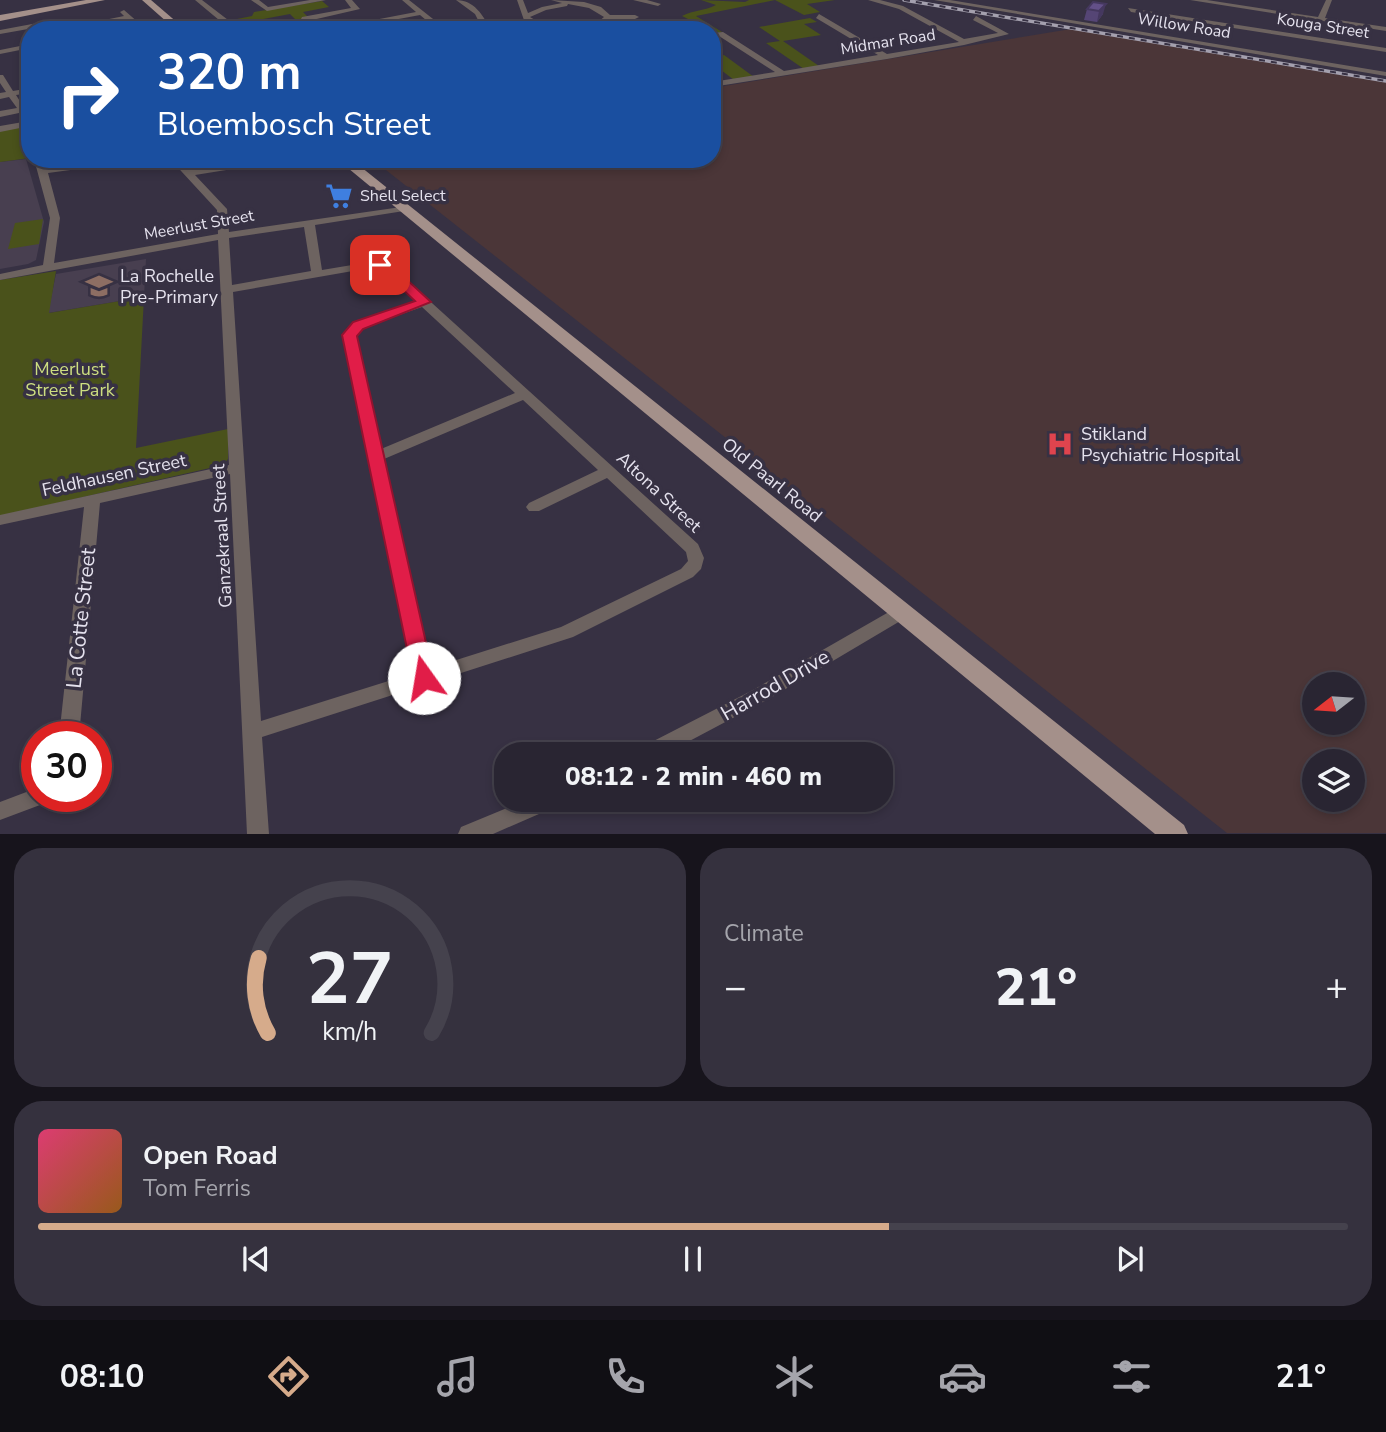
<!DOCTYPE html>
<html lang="en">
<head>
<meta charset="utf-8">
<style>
  :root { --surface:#292532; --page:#35313e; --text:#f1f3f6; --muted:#a5a5ac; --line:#45424d; --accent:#d6ab8b }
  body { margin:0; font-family:"Nunito Sans",sans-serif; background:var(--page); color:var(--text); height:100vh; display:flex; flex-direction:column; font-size:26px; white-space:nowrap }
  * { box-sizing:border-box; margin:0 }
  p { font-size:23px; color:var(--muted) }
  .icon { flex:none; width:38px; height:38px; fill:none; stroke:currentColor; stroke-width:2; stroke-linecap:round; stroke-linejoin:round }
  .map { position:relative; height:834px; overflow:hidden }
  .drawer { display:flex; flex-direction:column; gap:14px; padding:14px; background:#17141c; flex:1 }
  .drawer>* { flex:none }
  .banner { position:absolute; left:21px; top:21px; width:700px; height:147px; border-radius:28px; box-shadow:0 4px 10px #0003,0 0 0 2px var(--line); background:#1a4fa0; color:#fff; overflow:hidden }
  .needle { width:46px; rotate:253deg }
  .buttons { position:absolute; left:1302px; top:672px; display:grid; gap:14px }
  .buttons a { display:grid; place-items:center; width:63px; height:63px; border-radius:50%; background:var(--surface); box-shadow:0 4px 10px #0003,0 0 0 2px var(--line); font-size:35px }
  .speed { position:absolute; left:21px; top:721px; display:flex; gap:14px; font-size:35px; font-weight:700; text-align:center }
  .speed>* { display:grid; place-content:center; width:91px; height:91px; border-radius:50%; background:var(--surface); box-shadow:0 4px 10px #0003,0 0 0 2px var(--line); line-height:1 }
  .speed .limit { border:10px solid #d22; background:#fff; color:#111 }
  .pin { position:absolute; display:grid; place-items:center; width:60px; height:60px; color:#fff; margin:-30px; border-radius:14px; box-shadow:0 4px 10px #0006 }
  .me { position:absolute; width:77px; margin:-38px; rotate:347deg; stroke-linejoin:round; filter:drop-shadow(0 0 5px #0008) }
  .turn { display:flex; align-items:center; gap:24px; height:147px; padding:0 21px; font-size:32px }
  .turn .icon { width:91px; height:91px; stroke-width:2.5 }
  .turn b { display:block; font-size:49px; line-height:60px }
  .big { font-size:52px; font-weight:800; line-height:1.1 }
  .drawer .tile { flex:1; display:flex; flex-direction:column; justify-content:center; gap:10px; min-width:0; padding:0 24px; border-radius:28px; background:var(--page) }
  .drawer .dial { align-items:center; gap:0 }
  .dial svg { height:182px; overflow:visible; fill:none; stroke:var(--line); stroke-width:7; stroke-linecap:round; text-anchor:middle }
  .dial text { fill:var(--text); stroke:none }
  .song { display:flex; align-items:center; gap:21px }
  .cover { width:84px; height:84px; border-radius:10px; background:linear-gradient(135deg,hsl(340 70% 55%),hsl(30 70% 35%)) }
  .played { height:7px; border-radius:4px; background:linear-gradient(90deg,var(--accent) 65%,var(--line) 65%) }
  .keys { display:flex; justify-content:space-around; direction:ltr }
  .heat { display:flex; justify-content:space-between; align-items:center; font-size:38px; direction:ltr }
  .drawer .tiles { flex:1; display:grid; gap:14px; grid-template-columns:1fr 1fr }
  .tile:last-child { grid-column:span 2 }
  .trip { position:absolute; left:494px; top:742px; width:399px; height:70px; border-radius:28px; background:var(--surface); box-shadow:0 4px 10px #0003,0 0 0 2px var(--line); font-weight:800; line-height:70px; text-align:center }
  .tabs { display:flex; height:112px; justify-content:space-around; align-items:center; background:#100f14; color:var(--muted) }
  .tabs .icon { width:49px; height:49px }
  .tabs .selected { color:var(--accent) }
  .tabs b { font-size:32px; color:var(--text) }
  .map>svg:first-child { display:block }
  .education { fill:#483f50 }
  .medical { fill:#4b3638; fill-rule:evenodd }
  .green { fill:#4a521b }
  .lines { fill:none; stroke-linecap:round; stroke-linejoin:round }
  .minor { fill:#6d6360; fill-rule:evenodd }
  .major { fill:#a4908a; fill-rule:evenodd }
  .rail-casing { stroke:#a4a0ae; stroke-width:3.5 }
  .rail { stroke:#373143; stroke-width:2; stroke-dasharray:6; stroke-linecap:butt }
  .wall { fill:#554575 }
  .shaded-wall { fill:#45385f }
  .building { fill:#635088; stroke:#45385f; stroke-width:2 }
  .route { fill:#e11d48; stroke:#92132f; stroke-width:2 }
  .labels { text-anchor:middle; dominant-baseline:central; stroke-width:7; stroke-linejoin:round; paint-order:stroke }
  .far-street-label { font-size:16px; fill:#e5e2ee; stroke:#373143 }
  .far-poi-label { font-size:16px; fill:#e5e2ee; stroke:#373143; text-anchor:start }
  .poi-label { font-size:18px; fill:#e5e2ee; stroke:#373143; text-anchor:start }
  .park-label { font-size:18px; fill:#cdde80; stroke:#373143 }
  .street-label { font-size:18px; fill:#e5e2ee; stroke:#373143 }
  .near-street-label { font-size:21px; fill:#e5e2ee; stroke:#373143 }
</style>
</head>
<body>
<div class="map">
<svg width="1386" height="834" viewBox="0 0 1386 834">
  <rect width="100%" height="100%" fill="#373143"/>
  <path class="education" d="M26,159L44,222L36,260L28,264L0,269V162Z
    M146,259L144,297L48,313L56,274Z"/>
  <path class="medical" d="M1071,29L1386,82V833H1227L372,159H712V88ZM1314,684H1353V723H1314ZM1314,761H1353V800H1314Z"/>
  <path class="green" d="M701,0L745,2L749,0H835L807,4L820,12L804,15L775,0L696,16L722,32L716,33L682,16C694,10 704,11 716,5Z
    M322,1L329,7L303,12L308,17L297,21L290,14L242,23L237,19L252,16L254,12Z
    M810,18L817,22L804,24L821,35L783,41L819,66L804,69L766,43L780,41L759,27Z
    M724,55L754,77L734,80L712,63V58Z
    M22,127L25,129L30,143V158L0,162V130Z
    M43,219L39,244L8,249L15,223Z
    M56,271L49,313L144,297L136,448L228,429V459L223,465L0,516V280Z"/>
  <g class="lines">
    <path class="minor" d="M195,0H202L232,23L225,25Z
      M251,0H259L268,7L310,0H326L267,11Z
      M345,0H352L360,9L308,21L318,30H309L300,21L302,17L351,8Z
      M402,0H409L447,30H438L420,15L340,30H322L416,12Z
      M456,0C474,0 483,15 491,30H483L475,14Z
      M517,0H523L528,13L542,7L562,3L551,0L584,2L601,7L610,15H635L639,17L635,19H610C600,29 589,30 575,30L598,22L604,17L589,8L568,4L567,6L546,10L530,17L552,30H541L525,23Z
      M633,0H647L661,4L658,6Z
      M868,0H880L903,6L964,39L998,33L973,20L976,16L1009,34L964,45L887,59L712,87V82L775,72L719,36L712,37V33L723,32L784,71L878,55L816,18L819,14L887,54L959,42L899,9Z
      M934,0H950L1386,72V76Z
      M1190,0H1207L1318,17L1326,0H1332L1325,18L1386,27V31Z
      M1128,8L1386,48V52L1131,12Z
      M124,10L147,30H138L128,19L72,30H55L124,16L120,12Z
      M59,19H62V23L0,34V30Z
      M30,44V48L0,54V50Z
      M0,75H3L13,91L30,88V93L16,95L30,117V131L25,127L0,132V126L23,122L19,113L0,117V111L17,108L9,97L0,99V93L6,92L0,83Z
      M34,159H44L46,167L107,159H135L130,162L48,173L60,218L54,263L218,234L217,210L170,159H181L190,170L259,159H327L335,166L330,169L320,163L290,167L283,161L195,175L227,209L229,232L408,206V210L404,211L315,225L322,270L370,262L390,265L698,544L704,558L701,569L693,577L573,637L262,737L269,834H247L230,474L100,503L79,737H59L84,507L0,525V515L229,465L218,240L0,280V274L43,265L50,218ZM304,227L311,271L232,285L229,238ZM370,268L383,270L416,301L354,322L343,335L368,456L367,458L369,461L414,673L261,721L233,292ZM422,307L515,393L381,449L355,335L362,328ZM523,400L598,470L529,503L526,507L529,511H539L607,478L686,552L688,561L681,569L561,627L431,668L384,459Z
      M901,605L907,607L910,612L907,617L767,700L665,754H637L640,748L753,690Z
      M37,788V796H51L48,802L0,820V802Z
      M526,800H558L555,807L493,834H458L461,827Z"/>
    <path class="major" d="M86,0H105L0,21V15Z
      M142,0H151L186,30H176Z
      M337,159H351L1184,825L1188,834H1155Z"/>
    <g class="rail-casing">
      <path id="rail" d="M904,0L1386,81"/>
    </g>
    <use href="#rail" class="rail"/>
  </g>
  <path class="wall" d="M1093,2L1103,14L1097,22L1084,20L1087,9Z"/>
  <path class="shaded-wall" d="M1106,4L1103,14L1097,22L1099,11Z"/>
  <path class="building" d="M1093,2L1106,4L1099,11L1087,9Z"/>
  <path class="route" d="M380,261L391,265L431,302L363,329L357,336L434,678L431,684L424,686L416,684L413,678L342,335L353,322L415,301L382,270L375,268V263Z"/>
  <defs>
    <g id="supermarket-bare" transform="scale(2.1)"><path d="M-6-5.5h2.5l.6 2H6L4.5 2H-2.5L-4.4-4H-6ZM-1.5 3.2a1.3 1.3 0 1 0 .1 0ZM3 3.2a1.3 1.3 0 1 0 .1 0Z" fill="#3f7fe0" stroke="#373143" stroke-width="2.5" paint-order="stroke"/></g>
    <g id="school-bare" transform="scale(2.1)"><path d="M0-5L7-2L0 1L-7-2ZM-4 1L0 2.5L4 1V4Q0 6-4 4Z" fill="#8d6e63" stroke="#373143" stroke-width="2.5" paint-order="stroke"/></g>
    <g id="hospital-bare" transform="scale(2.1)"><path d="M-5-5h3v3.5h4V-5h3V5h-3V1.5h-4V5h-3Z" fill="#e0444e" stroke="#373143" stroke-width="2.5" paint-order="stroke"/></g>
  </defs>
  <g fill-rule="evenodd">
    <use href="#supermarket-bare" x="339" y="196"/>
    <use href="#school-bare" x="99" y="286"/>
    <use href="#hospital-bare" x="1060" y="444"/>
  </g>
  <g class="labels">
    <g class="far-street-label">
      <text transform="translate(1184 26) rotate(9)">Willow Road</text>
      <text transform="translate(1323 26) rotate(9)">Kouga Street</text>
      <text transform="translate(888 42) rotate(-9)">Midmar Road</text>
      <text transform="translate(199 225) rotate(-10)">Meerlust Street</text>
    </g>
    <g class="far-poi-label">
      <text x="360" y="196">Shell Select</text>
    </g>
    <g class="poi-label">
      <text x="120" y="276">La Rochelle<tspan x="120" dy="21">Pre-Primary</tspan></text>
      <text x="1081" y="434">Stikland<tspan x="1081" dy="21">Psychiatric Hospital</tspan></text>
    </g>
    <g class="park-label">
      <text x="70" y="369">Meerlust<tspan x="70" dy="21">Street Park</tspan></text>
    </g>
    <g class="street-label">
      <text transform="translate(114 475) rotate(-12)">Feldhausen Street</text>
      <text transform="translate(772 480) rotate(39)">Old Paarl Road</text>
      <text transform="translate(659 492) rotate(43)">Altona Street</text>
      <text transform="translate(222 536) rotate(-93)">Ganzekraal Street</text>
    </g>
    <g class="near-street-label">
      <text transform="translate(81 618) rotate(-84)">La Cotte Street</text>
      <text transform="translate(775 685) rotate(-30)">Harrod Drive</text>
    </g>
  </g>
</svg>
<div class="buttons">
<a><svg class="needle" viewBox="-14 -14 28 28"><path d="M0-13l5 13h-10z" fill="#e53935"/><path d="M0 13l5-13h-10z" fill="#a5a5ac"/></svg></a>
<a><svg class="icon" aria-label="layers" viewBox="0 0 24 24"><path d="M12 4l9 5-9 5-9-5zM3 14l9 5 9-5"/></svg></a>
</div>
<div class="speed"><div class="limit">30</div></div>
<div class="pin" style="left:380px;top:265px;background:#d93025"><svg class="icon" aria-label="arrive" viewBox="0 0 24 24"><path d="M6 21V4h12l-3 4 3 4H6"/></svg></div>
<svg class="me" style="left:424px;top:678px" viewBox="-20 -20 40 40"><circle r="19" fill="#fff"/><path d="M0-13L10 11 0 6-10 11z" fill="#e11d48"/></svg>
<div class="trip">08:12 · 2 min · 460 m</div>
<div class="banner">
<div class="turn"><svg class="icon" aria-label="right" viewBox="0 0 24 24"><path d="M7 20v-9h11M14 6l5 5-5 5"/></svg><div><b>320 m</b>Bloembosch Street</div></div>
</div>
</div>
<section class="drawer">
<div class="tiles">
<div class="tile dial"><svg viewBox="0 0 100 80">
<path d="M14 69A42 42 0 1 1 86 69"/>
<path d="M14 69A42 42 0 0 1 10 36" stroke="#d6ab8b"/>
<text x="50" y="56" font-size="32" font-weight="700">27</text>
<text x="50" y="72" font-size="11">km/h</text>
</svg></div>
<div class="tile"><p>Climate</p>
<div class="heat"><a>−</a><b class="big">21°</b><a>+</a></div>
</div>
<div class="tile">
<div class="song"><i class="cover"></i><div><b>Open Road</b><p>Tom Ferris</p></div></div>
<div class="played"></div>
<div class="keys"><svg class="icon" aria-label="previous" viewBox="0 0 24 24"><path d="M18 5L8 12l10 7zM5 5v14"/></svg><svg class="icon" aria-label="pause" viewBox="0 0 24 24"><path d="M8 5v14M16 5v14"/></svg><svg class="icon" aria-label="next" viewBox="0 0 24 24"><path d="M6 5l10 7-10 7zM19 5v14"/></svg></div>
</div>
</div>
</section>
<nav class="tabs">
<b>08:10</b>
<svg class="icon selected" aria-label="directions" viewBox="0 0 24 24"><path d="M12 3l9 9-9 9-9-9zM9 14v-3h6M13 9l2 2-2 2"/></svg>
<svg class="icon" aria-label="music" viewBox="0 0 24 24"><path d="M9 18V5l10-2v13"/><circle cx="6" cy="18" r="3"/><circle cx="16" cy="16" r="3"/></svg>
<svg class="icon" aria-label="phone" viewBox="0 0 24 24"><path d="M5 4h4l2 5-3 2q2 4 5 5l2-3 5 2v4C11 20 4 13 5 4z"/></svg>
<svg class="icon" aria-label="climate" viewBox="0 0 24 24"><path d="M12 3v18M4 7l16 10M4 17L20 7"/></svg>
<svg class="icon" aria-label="car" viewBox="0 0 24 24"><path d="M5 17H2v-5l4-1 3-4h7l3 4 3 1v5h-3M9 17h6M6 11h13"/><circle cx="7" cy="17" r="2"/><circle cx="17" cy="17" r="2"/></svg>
<svg class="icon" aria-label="filters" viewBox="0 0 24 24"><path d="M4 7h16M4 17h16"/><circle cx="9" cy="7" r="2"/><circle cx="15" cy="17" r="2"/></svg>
<b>21°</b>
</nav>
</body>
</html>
